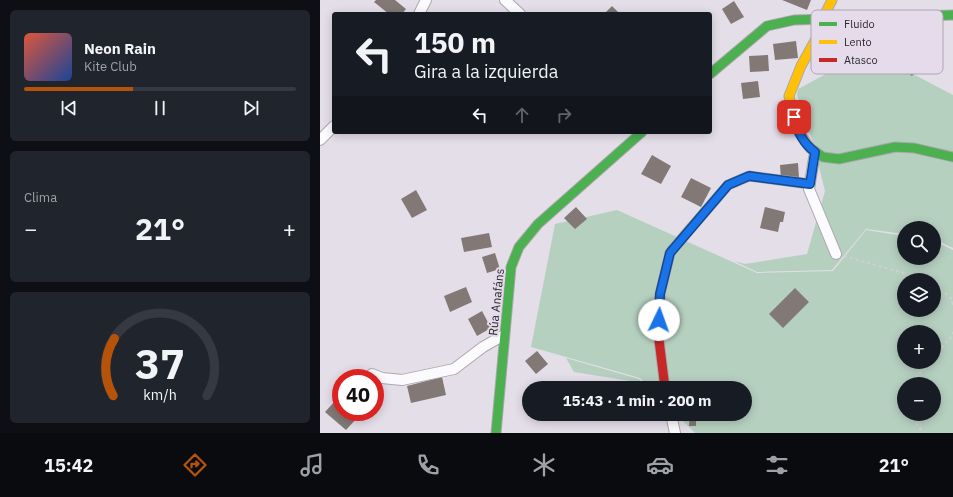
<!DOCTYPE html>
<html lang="es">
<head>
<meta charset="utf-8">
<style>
  :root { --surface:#171b24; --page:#20242c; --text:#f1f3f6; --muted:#9ea1a6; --line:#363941; --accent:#b45309 }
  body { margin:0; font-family:"IBM Plex Sans",sans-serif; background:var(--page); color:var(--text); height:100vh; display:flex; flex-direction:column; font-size:15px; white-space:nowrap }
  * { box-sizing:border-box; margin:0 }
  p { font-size:13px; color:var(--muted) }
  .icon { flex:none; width:22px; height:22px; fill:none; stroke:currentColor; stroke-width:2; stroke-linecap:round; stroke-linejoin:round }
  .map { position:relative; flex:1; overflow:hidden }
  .panel { display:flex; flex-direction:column; gap:10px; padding:10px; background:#0d0f14; width:320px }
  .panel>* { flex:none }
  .hud { position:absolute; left:12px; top:12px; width:380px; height:122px; border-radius:4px; box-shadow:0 2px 10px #0003; background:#171b24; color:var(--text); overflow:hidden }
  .buttons { position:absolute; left:577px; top:221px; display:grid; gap:8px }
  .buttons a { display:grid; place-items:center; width:44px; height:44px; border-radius:50%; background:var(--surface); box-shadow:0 2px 10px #0003; font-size:20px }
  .speed { position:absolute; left:12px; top:369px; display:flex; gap:8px; font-size:20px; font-weight:700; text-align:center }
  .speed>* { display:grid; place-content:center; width:52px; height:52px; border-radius:50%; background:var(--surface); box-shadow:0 2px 10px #0003; line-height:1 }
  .speed .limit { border:6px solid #d22; background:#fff; color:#111 }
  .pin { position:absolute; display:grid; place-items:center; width:34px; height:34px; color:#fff; margin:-17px; border-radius:8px; box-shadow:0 2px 6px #0006 }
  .me { position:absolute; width:44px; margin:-22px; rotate:3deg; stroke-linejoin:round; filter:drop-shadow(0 0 3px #0008) }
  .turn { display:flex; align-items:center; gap:14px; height:84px; padding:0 16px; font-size:18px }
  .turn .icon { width:52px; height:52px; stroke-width:2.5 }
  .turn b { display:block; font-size:28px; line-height:34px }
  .lanes { display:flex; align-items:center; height:38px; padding:0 16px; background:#0003; justify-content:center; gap:20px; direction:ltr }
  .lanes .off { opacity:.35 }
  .big { font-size:30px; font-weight:700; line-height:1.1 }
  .panel .widget { flex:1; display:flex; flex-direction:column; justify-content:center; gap:6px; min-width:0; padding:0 14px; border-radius:6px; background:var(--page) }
  .panel .dial { align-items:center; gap:0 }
  .dial svg { height:104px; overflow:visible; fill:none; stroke:var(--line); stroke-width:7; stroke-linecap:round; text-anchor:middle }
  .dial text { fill:var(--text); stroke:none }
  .song { display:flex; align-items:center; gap:12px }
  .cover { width:48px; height:48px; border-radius:6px; background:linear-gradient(135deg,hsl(10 70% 55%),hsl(220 70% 35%)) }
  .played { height:4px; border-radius:2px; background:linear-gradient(90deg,var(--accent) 40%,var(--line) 40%) }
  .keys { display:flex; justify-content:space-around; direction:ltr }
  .heat { display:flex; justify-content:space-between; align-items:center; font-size:22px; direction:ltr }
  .trip { position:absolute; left:202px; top:381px; width:230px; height:40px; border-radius:20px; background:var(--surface); box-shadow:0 2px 10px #0003; font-weight:700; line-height:40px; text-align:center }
  .tab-bar { display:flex; height:64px; justify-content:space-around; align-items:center; background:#090b0e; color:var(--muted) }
  .tab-bar .icon { width:28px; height:28px }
  .tab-bar .active { color:var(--accent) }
  .tab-bar b { font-size:18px; color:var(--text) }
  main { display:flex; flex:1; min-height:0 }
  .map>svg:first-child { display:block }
  .green { fill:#b6d0c0; fill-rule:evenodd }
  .building { fill:#827976 }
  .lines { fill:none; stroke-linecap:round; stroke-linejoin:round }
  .street-casing { stroke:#aba8ae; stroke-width:12 }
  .fast-casing { stroke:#aba8ae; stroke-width:11 }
  .slow-casing { stroke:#aba8ae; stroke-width:11 }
  .jam-casing { stroke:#aba8ae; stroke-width:11 }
  .path { stroke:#d0cfd2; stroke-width:2; stroke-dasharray:3 3; stroke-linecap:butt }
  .street { stroke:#fbfafc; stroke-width:10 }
  .fast { stroke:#4caf50; stroke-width:9 }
  .slow { stroke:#ffc107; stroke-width:9 }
  .jam { stroke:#c62828; stroke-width:9 }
  .route-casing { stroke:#114b97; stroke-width:10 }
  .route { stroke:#1a73e8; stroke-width:7 }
  .labels { text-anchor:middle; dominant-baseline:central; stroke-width:4; stroke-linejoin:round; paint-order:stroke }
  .street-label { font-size:12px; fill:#2c292f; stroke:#e5dbeb }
  .key { fill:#e5dbeb; stroke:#aea6b3; stroke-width:1 }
  .key-label { font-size:11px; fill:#2c292f }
</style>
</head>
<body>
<main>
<section class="panel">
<div class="widget">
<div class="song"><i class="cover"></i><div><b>Neon Rain</b><p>Kite Club</p></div></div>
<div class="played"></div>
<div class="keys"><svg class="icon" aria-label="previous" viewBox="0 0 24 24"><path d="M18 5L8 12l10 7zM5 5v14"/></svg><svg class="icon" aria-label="pause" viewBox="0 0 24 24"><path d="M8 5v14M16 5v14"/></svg><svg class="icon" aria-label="next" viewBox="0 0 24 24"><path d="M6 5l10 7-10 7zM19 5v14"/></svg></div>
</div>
<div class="widget"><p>Clima</p>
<div class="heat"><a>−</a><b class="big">21°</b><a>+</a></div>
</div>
<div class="widget dial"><svg viewBox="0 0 100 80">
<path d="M14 69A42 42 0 1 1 86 69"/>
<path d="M14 69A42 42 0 0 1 15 25" stroke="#b45309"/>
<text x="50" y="56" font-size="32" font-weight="700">37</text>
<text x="50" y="72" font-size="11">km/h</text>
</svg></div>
</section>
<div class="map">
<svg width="633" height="433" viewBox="0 0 633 433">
  <rect width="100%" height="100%" fill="#e4dee8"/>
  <path class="green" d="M549,51L633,95V248L614,239V228H584V234L546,229L512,270L437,272L414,261L425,264L487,254L505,191L493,143L477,95L478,89Z
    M297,210L437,273L513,271L546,230L584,236V258H614V241L633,250V433H375L356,414H425V388H330L320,378L211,347L235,224ZM584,280H614V310H584ZM584,332H614V362H584ZM584,384H614V414H584Z
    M246,358L319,379L323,383L254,372Z"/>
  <path class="building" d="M56,0H75L86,9L82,14H69L54,2Z
    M462,0H491L487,10Z
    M414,1L424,17L411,24L402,9Z
    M292,6L300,14H284Z
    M476,41L478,58L455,60L453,44Z
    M591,46L606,57L592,76L577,65Z
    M448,55L449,71L430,72L429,56Z
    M438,81L440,97L423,99L421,83Z
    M332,155L351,166L341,184L321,174Z
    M478,163L479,178L461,180L460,165Z
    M371,178L391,188L381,207L361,197Z
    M96,190L107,210L92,218L81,199Z
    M256,207L267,219L255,229L244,218Z
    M445,207L465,212L463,222H460L458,232L440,228Z
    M169,233L172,247L144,252L141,238Z
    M175,253L180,269L167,273L162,257Z
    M146,287L152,302L130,312L124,296Z
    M475,288L489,302L463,328L449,314Z
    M162,311L171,328L157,336L148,319Z
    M217,351L228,364L216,374L205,361Z
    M122,377L126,395L91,403L87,386Z
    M16,400L21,404V412H30L37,418L26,430L5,412Z
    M370,414H376V426H369Z"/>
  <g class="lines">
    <g class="street-casing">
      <path id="street" d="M185,0L200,14
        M99,14L106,0
        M0,140L14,126
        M495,152L489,189L516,254
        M52,374L62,378L82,380L134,369L163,347L184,335
        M351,414L355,433"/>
    </g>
    <g class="fast-casing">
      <path id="fast" d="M390,74L447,26L474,20L633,15
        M490,148L503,157L519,159L575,147L594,148L633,157
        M352,250L408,185L429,176L490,184
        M176,433L191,267L199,247L218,224L322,132"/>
    </g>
    <g class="slow-casing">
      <path id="slow" d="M490,148L476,128L469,96L481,66L497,37L502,20L512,0"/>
    </g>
    <g class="jam-casing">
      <path id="jam" d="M345,388L338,332L340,294L350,253L352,250"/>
    </g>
    <path class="path" d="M524,256L580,272L597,280
      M614,288L623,292L632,299L633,307
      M614,357L633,335V332
      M593,384L597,376L610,362
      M588,414L604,433"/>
    <use href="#street" class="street"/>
    <use href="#fast" class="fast"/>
    <use href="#slow" class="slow"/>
    <use href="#jam" class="jam"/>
  </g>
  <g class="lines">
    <g class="route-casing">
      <path id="route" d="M339,320L340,294L350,253L408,185L429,176L490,184L495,152C484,144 477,131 474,117"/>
    </g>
    <use href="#route" class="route"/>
  </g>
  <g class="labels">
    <g class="street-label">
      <text transform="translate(176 302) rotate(-84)">Rúa Anafáns</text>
    </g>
  </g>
  <rect x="491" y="10" width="132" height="64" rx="6" class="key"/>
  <rect x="499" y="22" width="18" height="4" fill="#4caf50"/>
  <rect x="499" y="40" width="18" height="4" fill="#ffc107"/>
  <rect x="499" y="58" width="18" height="4" fill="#c62828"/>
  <g class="key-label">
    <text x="524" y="28">Fluido</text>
    <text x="524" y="46">Lento</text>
    <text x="524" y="64">Atasco</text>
  </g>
</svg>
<div class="buttons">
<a><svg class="icon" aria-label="search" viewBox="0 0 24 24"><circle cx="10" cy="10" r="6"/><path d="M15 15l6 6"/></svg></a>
<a><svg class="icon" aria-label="layers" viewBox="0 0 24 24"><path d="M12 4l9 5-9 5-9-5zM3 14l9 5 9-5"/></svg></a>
<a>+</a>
<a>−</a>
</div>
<div class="speed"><div class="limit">40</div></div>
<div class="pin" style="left:474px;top:117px;background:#d93025"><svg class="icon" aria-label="arrive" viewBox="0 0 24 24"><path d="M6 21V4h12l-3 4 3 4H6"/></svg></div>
<svg class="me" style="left:339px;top:320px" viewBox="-20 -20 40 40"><circle r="19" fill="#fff"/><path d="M0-13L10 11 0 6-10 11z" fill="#1a73e8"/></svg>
<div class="trip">15:43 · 1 min · 200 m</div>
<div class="hud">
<div class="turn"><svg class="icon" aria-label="left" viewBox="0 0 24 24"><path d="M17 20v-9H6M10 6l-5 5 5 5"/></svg><div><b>150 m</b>Gira a la izquierda</div></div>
<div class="lanes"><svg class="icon" aria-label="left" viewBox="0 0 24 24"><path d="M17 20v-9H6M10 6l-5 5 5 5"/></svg><svg class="icon off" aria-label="ahead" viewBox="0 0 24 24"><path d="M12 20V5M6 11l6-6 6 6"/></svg><svg class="icon off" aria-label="right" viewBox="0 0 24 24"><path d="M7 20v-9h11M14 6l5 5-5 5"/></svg></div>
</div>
</div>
</main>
<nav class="tab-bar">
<b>15:42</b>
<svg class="icon active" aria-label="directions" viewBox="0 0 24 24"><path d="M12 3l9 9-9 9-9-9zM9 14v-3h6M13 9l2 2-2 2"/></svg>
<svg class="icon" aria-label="music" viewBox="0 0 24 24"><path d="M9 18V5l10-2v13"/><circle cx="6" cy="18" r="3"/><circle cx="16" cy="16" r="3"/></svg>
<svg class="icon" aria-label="phone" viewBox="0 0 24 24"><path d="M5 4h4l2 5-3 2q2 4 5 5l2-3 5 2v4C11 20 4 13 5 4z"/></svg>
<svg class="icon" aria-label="climate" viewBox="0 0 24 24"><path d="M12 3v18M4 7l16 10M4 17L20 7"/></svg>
<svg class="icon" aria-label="car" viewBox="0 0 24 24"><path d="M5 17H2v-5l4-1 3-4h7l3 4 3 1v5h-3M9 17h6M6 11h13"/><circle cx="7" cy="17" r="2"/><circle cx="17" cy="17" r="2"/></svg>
<svg class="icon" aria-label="filters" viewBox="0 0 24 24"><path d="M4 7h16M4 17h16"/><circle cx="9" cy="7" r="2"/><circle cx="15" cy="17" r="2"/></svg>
<b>21°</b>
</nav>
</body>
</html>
